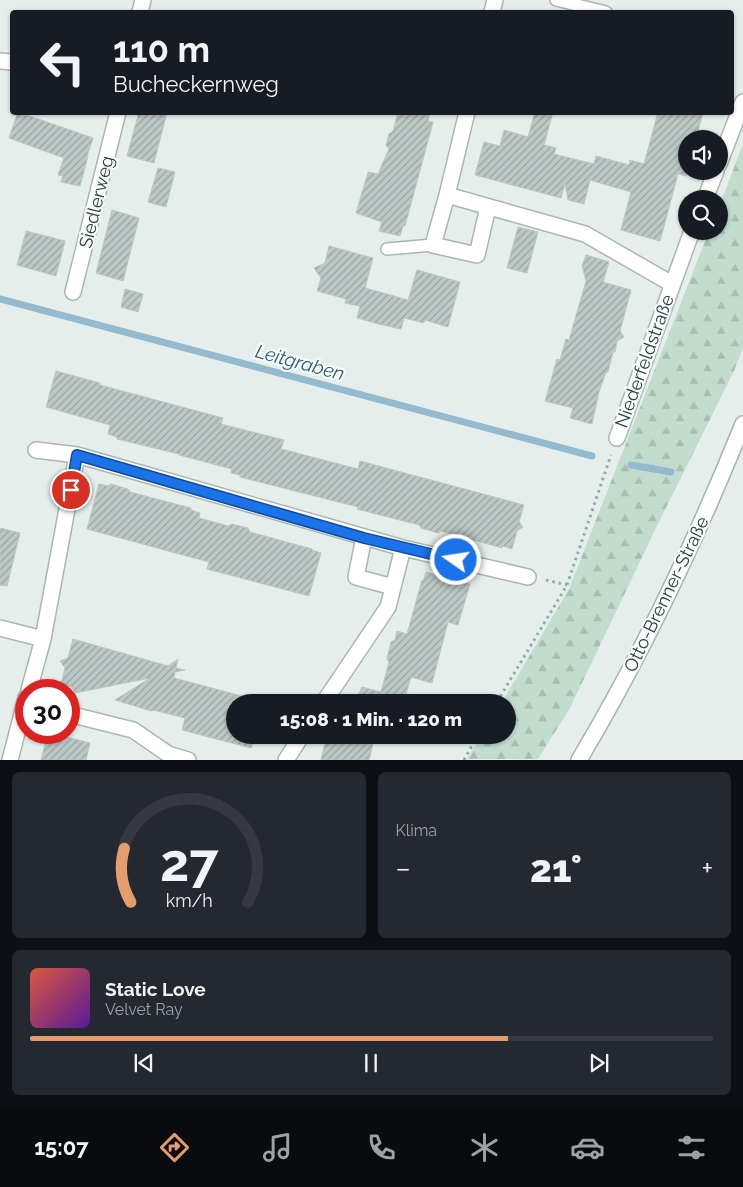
<!DOCTYPE html>
<html lang="de">
<head>
<meta charset="utf-8">
<style>
  :root { --surface:#171b24; --page:#242831; --text:#f1f3f6; --muted:#9ea1a6; --line:#363941; --accent:#e59d6d }
  body { margin:0; font-family:Raleway,sans-serif; background:var(--page); color:var(--text); height:100vh; display:flex; flex-direction:column; font-size:19px; white-space:nowrap }
  * { box-sizing:border-box; margin:0 }
  p { font-size:16px; color:var(--muted) }
  .icon { flex:none; width:28px; height:28px; fill:none; stroke:currentColor; stroke-width:2; stroke-linecap:round; stroke-linejoin:round }
  .map { position:relative; height:760px; overflow:hidden }
  .side { display:flex; flex-direction:column; gap:12px; padding:12px; background:#0d0f14; flex:1 }
  .side>* { flex:none }
  .top-card { position:absolute; left:10px; top:10px; width:724px; height:105px; border-radius:5px; box-shadow:0 1px 4px #0004; background:#171b24; color:var(--text); overflow:hidden }
  .controls { position:absolute; left:678px; top:130px; display:grid; gap:10px }
  .controls a { display:grid; place-items:center; width:50px; height:50px; border-radius:50%; background:var(--surface); box-shadow:0 1px 4px #0004; font-size:25px }
  .speed { position:absolute; left:15px; top:679px; display:flex; gap:10px; font-size:25px; font-weight:700; text-align:center }
  .speed>* { display:grid; place-content:center; width:65px; height:65px; border-radius:50%; background:var(--surface); box-shadow:0 1px 4px #0004; line-height:1 }
  .speed .limit { border:8px solid #d22; background:#fff; color:#111 }
  .pin { position:absolute; display:grid; place-items:center; width:42px; height:42px; color:#fff; margin:-21px; border:2px solid #fff; border-radius:50%; box-shadow:0 1px 5px #0007 }
  .me { position:absolute; width:55px; margin:-28px; rotate:283deg; stroke-linejoin:round; filter:drop-shadow(0 0 4px #0008) }
  .turn { display:flex; align-items:center; gap:18px; height:105px; padding:0 20px; font-size:22px }
  .turn .icon { width:65px; height:65px; stroke-width:2.5 }
  .turn b { display:block; font-size:35px; line-height:42px }
  .big { font-size:38px; font-weight:800; line-height:1.1 }
  .side .tile { flex:1; display:flex; flex-direction:column; justify-content:center; gap:8px; min-width:0; padding:0 18px; border-radius:8px; background:var(--page) }
  .side .dial { align-items:center; gap:0 }
  .dial svg { height:130px; overflow:visible; fill:none; stroke:var(--line); stroke-width:7; stroke-linecap:round; text-anchor:middle }
  .dial text { fill:var(--text); stroke:none }
  .song { display:flex; align-items:center; gap:15px }
  .cover { width:60px; height:60px; border-radius:8px; background:linear-gradient(135deg,hsl(10 70% 55%),hsl(270 70% 35%)) }
  .played { height:5px; border-radius:2px; background:linear-gradient(90deg,var(--accent) 70%,var(--line) 70%) }
  .keys { display:flex; justify-content:space-around; direction:ltr }
  .heat { display:flex; justify-content:space-between; align-items:center; font-size:28px; direction:ltr }
  .side .tiles { flex:1; display:grid; gap:12px; grid-template-columns:1fr 1fr }
  .tile:last-child { grid-column:span 2 }
  .trip { position:absolute; left:226px; top:694px; width:290px; height:50px; border-radius:25px; background:var(--surface); box-shadow:0 1px 4px #0004; font-weight:800; line-height:50px; text-align:center }
  .tabs { display:flex; height:80px; justify-content:space-around; align-items:center; background:#090b0e; color:var(--muted) }
  .tabs .icon { width:35px; height:35px }
  .tabs .active { color:var(--accent) }
  .tabs b { font-size:22px; color:var(--text) }
  .map>svg:first-child { display:block }
  .forest { fill:url(#forest-firs) }
  .lines { fill:none; stroke-linecap:round; stroke-linejoin:round }
  .stream { stroke:#94bbcd; stroke-width:7 }
  .building { fill:url(#building-hatch); stroke:#b9c7c3 }
  .service-casing { stroke:#a9b6b3; stroke-width:14 }
  .minor-casing { stroke:#a9b6b3; stroke-width:18 }
  .secondary-casing { stroke:#a2b5b2; stroke-width:18 }
  .path { stroke:#8aaea8; stroke-width:3; stroke-dasharray:2.5 4; stroke-linecap:butt }
  .service { stroke:#fff; stroke-width:11 }
  .minor { stroke:#fff; stroke-width:15 }
  .secondary { stroke:#fff; stroke-width:15 }
  .route-casing { stroke:#114b97; stroke-width:12 }
  .route { stroke:#1a73e8; stroke-width:9 }
  .labels { text-anchor:middle; dominant-baseline:central; stroke-width:4.5; stroke-linejoin:round; paint-order:stroke }
  .street-label { font-size:18px; fill:#273e3c; stroke:#f7faf9 }
  .water-label { font-size:19px; font-style:italic; fill:#265c75; stroke:#f7faf9 }
</style>
</head>
<body>
<div class="map">
<svg width="743" height="760" viewBox="0 0 743 760">
  <defs>
    <pattern id="forest-firs" width="22" height="20" patternUnits="userSpaceOnUse" patternTransform="scale(1.25)"><rect width="22" height="20" fill="#c2dccd"/><path d="M5 1l3.5 6h-7zM16 11l3.5 6h-7z" fill="#a7beb1"/></pattern>
    <pattern id="building-hatch" width="6" height="6" patternUnits="userSpaceOnUse" patternTransform="scale(1.25)"><rect width="6" height="6" fill="#bcc8c5"/><path d="M-1 1l2-2M0 6l6-6M5 7l2-2" fill="none" stroke="#99a4a1"/></pattern>
  </defs>
  <rect width="100%" height="100%" fill="#e6eeeb"/>
  <path class="forest" d="M743,144V348L734,371L655,530L570,708L538,759H467L482,735H508V702H502L569,589L709,231H719V207Z"/>
  <g class="lines">
    <path class="stream" d="M0,299L592,456
      M631,465L671,472"/>
  </g>
  <path class="building" d="M18,112L93,138L87,156H88L80,186L61,182L63,176L58,175L64,158L9,138Z
    M139,112H167L154,163L127,156Z
    M398,112H430L428,121L433,122L405,226H403L400,236L379,231L382,222L356,213L368,172L378,174L389,149L386,145L389,134L393,131Z
    M535,112H553L544,145L556,148L554,154L594,164L596,156L629,165L630,160L644,164L658,112H703L696,139H686L687,171L686,176L678,174L660,241L621,230L631,192L590,180L584,204L568,200L565,183L561,198L475,175L484,142L500,146L504,130L528,137Z
    M158,168L175,172L166,207L148,202Z
    M112,210L139,218L123,281L96,273Z
    M518,227L538,232L527,273L507,268Z
    M26,231L65,241L56,276L17,265Z
    M329,246L373,258L365,288L387,294L408,300L417,270L460,282L448,327L425,320L424,323L404,318L401,329L379,324L357,318L360,306L345,303L346,299L317,291L321,278L314,268L325,263Z
    M586,255L609,262L603,282L631,290L620,331L624,337L617,341L615,352H613L608,372H606L599,392L592,424L570,418L573,408L545,401L557,359L560,360L566,339L569,340L586,281L582,266Z
    M125,289L143,294L138,312L121,307Z
    M56,371L100,383V385L223,418L221,424L284,440L281,449L358,469L360,461L524,505L519,522L523,527L517,531L512,549L503,546L502,548L441,531L438,533L421,528L419,525L357,509L358,507L240,477V475L231,473L232,469L179,455V454L117,439V437L108,434L110,425L46,407Z
    M99,484L108,486L111,484L128,489L130,492L191,508V510L200,513L199,518L228,526L232,524L248,528L250,532L312,549V550L321,553L309,596L207,569L209,562L87,529Z
    M0,528L20,533L7,586L0,585Z
    M426,572L470,584L458,625L448,622L432,683L411,677L404,702H355L362,687L381,692L389,662L387,659L391,642L395,640L397,631L407,634L422,580L423,581Z
    M73,639L168,666L178,659L176,668L185,670L175,672L174,678L264,702H235V735H255L251,748L182,730L185,718L153,710L151,711L115,700L150,678L75,693L72,687L61,684L65,668L60,661L68,658Z
    M48,732L90,743L86,760H41Z
    M327,735H395L394,740L375,735L369,760H321Z"/>
  <g class="lines">
    <g class="service-casing">
      <path id="service" d="M556,0L606,12
        M387,249L433,245"/>
    </g>
    <g class="minor-casing">
      <path id="minor" d="M140,12L143,0
        M492,12L495,0
        M0,61L12,62
        M467,112L447,195L585,234L672,284
        M719,164L743,102
        M447,195L433,245L477,255L488,207
        M705,199L716,171
        M73,292L118,112
        M617,438L692,231
        M36,450L77,455L403,548L388,607L324,702
        M364,537L356,577L393,587
        M403,548L528,577
        M0,628L43,639
        M29,690L43,639L77,455
        M69,714L133,730L168,754L188,760
        M10,760L26,698
        M286,760L302,735"/>
    </g>
    <g class="secondary-casing">
      <path id="secondary" d="M579,760C643,653 696,540 743,424"/>
    </g>
    <path class="path" d="M546,580L567,585
      M497,702L567,585L611,455
      M464,760L478,735"/>
    <use href="#service" class="service"/>
    <use href="#minor" class="minor"/>
    <use href="#secondary" class="secondary"/>
  </g>
  <g class="lines">
    <g class="route-casing">
      <path id="route" d="M71,490L77,455L364,538L456,560"/>
    </g>
    <use href="#route" class="route"/>
  </g>
  <g class="labels">
    <g class="street-label">
      <text transform="translate(96 202) rotate(-76)">Siedlerweg</text>
      <text transform="translate(644 361) rotate(-70)">Niederfeldstraße</text>
      <text transform="translate(666 594) rotate(-64)">Otto-Brenner-Straße</text>
    </g>
    <g class="water-label">
      <text transform="translate(300 362) rotate(15)">Leitgraben</text>
    </g>
  </g>
</svg>
<div class="controls">
<a><svg class="icon" aria-label="sound" viewBox="0 0 24 24"><path d="M4 9h4l5-4v14l-5-4H4zM17 9q2 3 0 6"/></svg></a>
<a><svg class="icon" aria-label="search" viewBox="0 0 24 24"><circle cx="10" cy="10" r="6"/><path d="M15 15l6 6"/></svg></a>
</div>
<div class="speed"><div class="limit">30</div></div>
<div class="pin" style="left:71px;top:490px;background:#d93025"><svg class="icon" aria-label="arrive" viewBox="0 0 24 24"><path d="M6 21V4h12l-3 4 3 4H6"/></svg></div>
<svg class="me" style="left:456px;top:560px" viewBox="-20 -20 40 40"><circle r="17" fill="#1a73e8" stroke="#fff" stroke-width="3"/><path d="M0-11L8 9 0 5-8 9z" fill="#fff"/></svg>
<div class="trip">15:08 · 1 Min. · 120 m</div>
<div class="top-card">
<div class="turn"><svg class="icon" aria-label="left" viewBox="0 0 24 24"><path d="M17 20v-9H6M10 6l-5 5 5 5"/></svg><div><b>110 m</b>Bucheckernweg</div></div>
</div>
</div>
<section class="side">
<div class="tiles">
<div class="tile dial"><svg viewBox="0 0 100 80">
<path d="M14 69A42 42 0 1 1 86 69"/>
<path d="M14 69A42 42 0 0 1 10 36" stroke="#e59d6d"/>
<text x="50" y="56" font-size="32" font-weight="700">27</text>
<text x="50" y="72" font-size="11">km/h</text>
</svg></div>
<div class="tile"><p>Klima</p>
<div class="heat"><a>−</a><b class="big">21°</b><a>+</a></div>
</div>
<div class="tile">
<div class="song"><i class="cover"></i><div><b>Static Love</b><p>Velvet Ray</p></div></div>
<div class="played"></div>
<div class="keys"><svg class="icon" aria-label="previous" viewBox="0 0 24 24"><path d="M18 5L8 12l10 7zM5 5v14"/></svg><svg class="icon" aria-label="pause" viewBox="0 0 24 24"><path d="M8 5v14M16 5v14"/></svg><svg class="icon" aria-label="next" viewBox="0 0 24 24"><path d="M6 5l10 7-10 7zM19 5v14"/></svg></div>
</div>
</div>
</section>
<nav class="tabs">
<b>15:07</b>
<svg class="icon active" aria-label="directions" viewBox="0 0 24 24"><path d="M12 3l9 9-9 9-9-9zM9 14v-3h6M13 9l2 2-2 2"/></svg>
<svg class="icon" aria-label="music" viewBox="0 0 24 24"><path d="M9 18V5l10-2v13"/><circle cx="6" cy="18" r="3"/><circle cx="16" cy="16" r="3"/></svg>
<svg class="icon" aria-label="phone" viewBox="0 0 24 24"><path d="M5 4h4l2 5-3 2q2 4 5 5l2-3 5 2v4C11 20 4 13 5 4z"/></svg>
<svg class="icon" aria-label="climate" viewBox="0 0 24 24"><path d="M12 3v18M4 7l16 10M4 17L20 7"/></svg>
<svg class="icon" aria-label="car" viewBox="0 0 24 24"><path d="M5 17H2v-5l4-1 3-4h7l3 4 3 1v5h-3M9 17h6M6 11h13"/><circle cx="7" cy="17" r="2"/><circle cx="17" cy="17" r="2"/></svg>
<svg class="icon" aria-label="filters" viewBox="0 0 24 24"><path d="M4 7h16M4 17h16"/><circle cx="9" cy="7" r="2"/><circle cx="15" cy="17" r="2"/></svg>
</nav>
</body>
</html>
